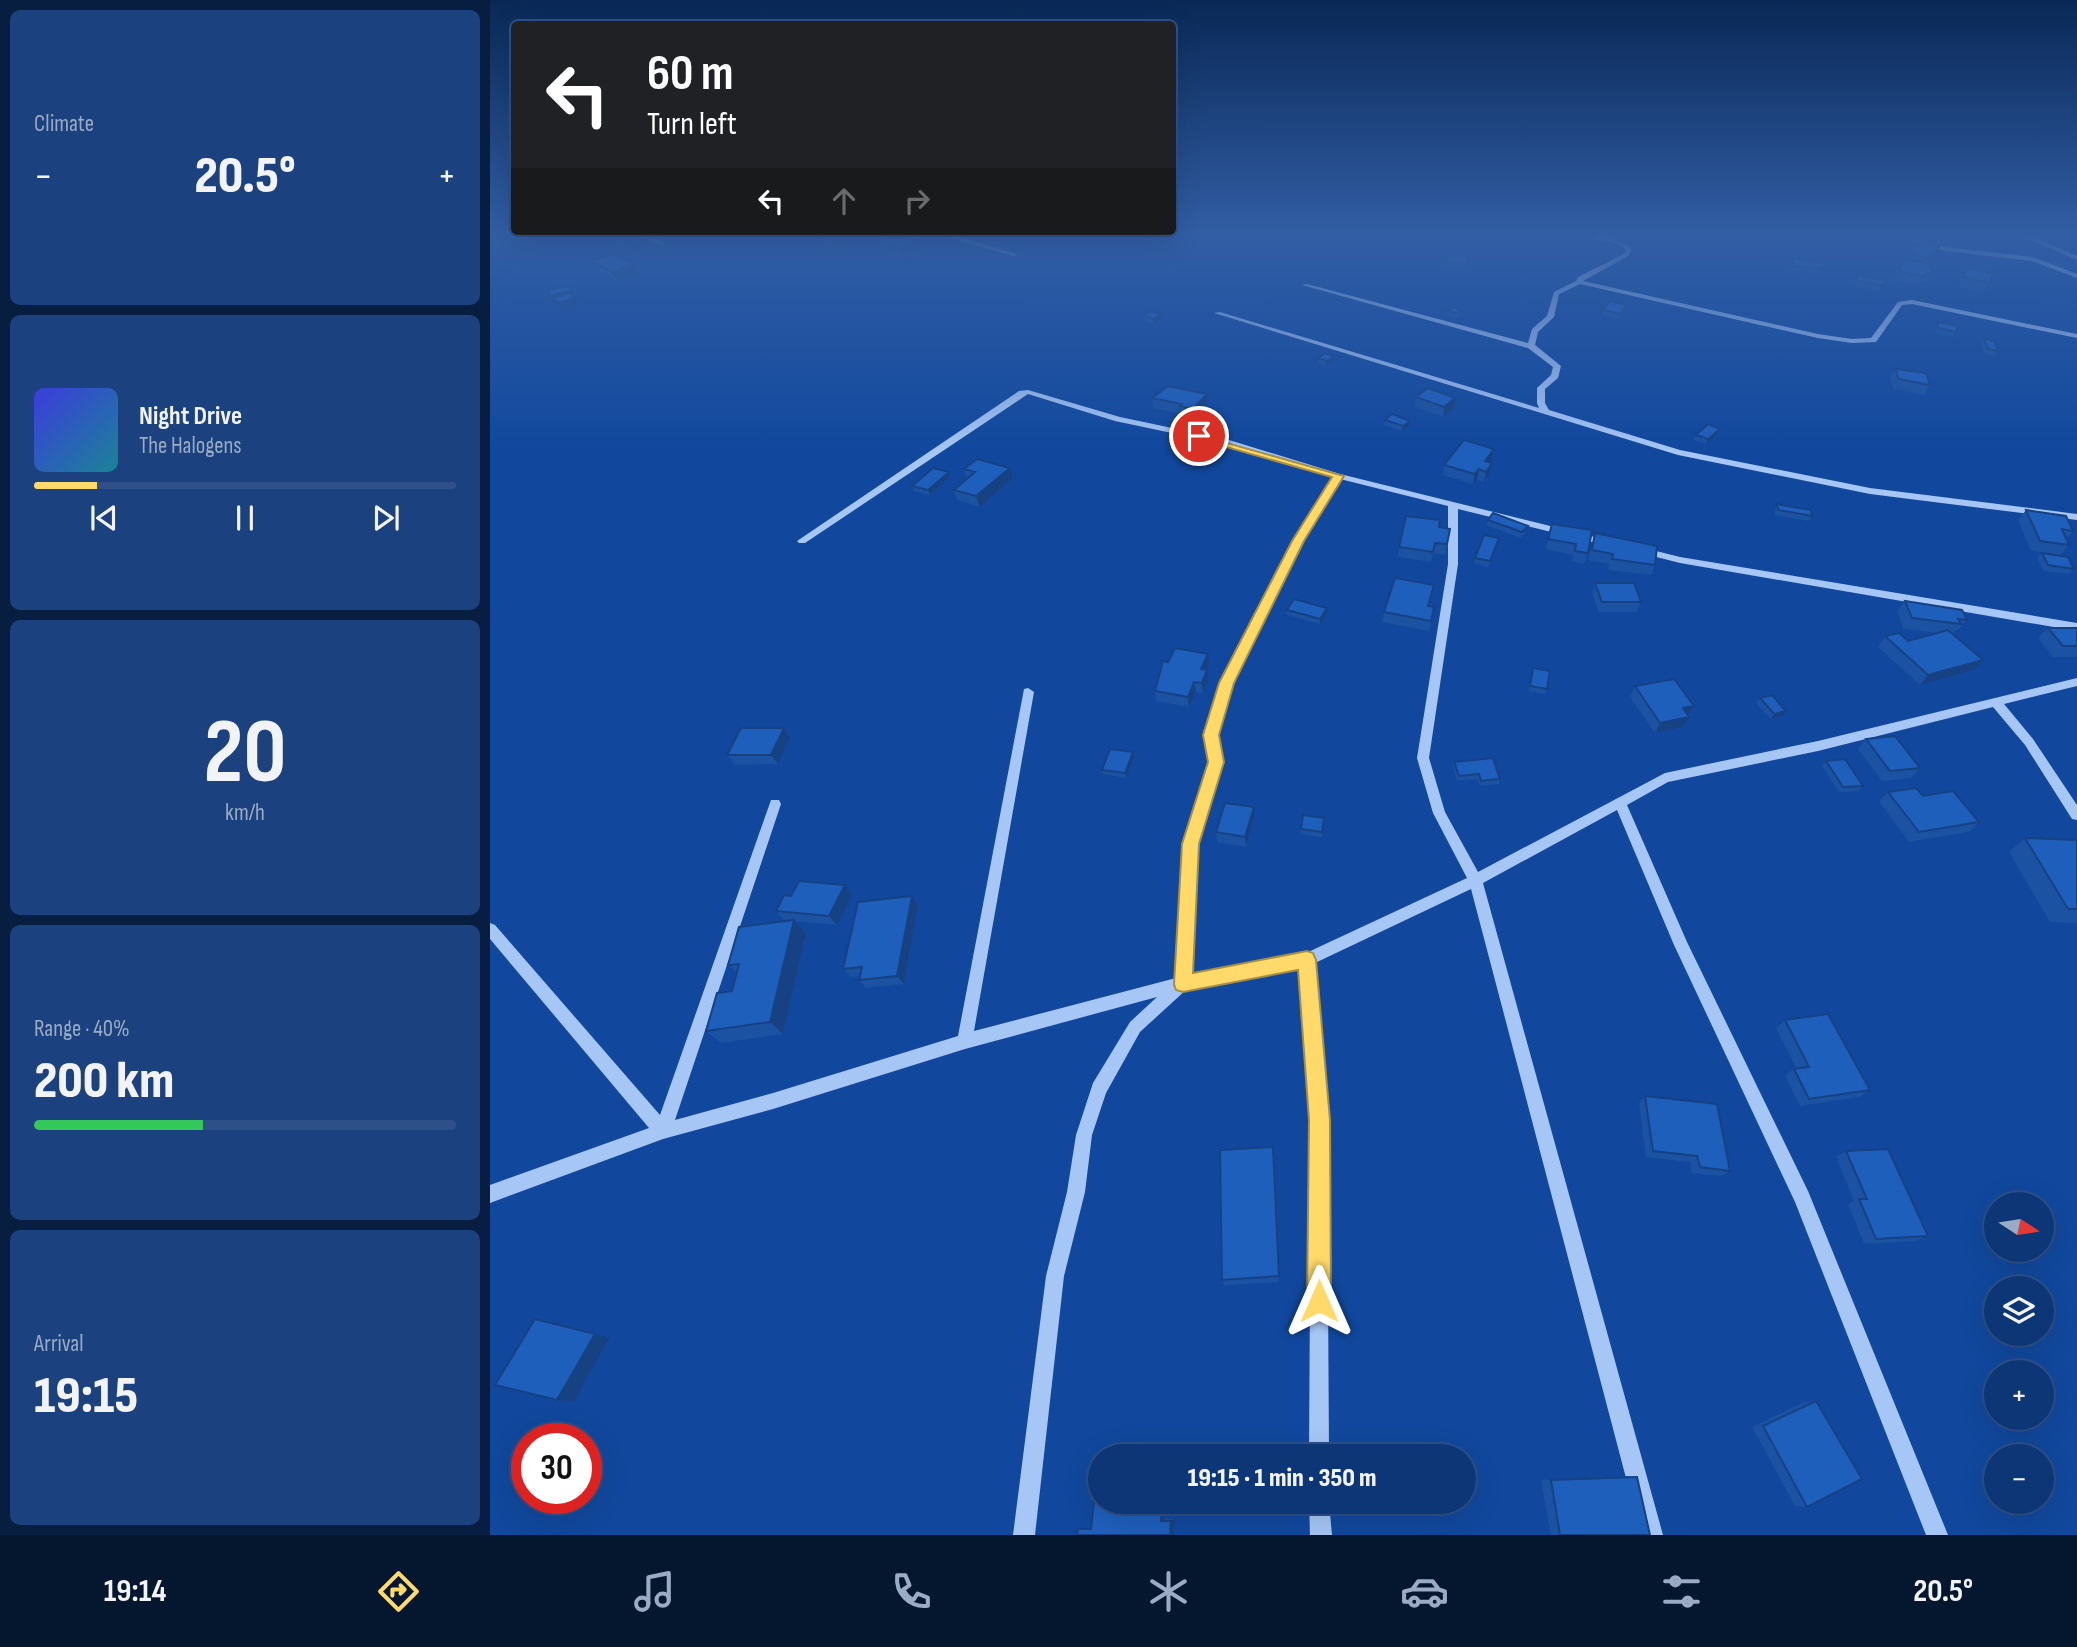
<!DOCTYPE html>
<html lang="en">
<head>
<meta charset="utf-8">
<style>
  :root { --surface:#0d3676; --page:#1b417e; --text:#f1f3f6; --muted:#9aabc5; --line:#2d5088; --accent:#ffda6a }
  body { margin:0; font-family:"Sofia Sans Condensed",sans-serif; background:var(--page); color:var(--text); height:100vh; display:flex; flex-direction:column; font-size:26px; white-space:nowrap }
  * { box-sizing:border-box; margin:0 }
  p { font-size:23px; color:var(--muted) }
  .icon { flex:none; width:38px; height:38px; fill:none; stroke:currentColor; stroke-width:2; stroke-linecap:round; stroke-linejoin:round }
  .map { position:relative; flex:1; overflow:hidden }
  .details { display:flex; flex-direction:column; gap:10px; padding:10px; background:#071e41; width:490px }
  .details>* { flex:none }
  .hud { position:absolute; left:21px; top:21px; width:665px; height:214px; border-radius:7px; box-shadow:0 7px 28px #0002,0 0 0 2px var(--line); background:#202124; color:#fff; overflow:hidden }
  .needle { width:46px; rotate:102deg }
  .buttons { position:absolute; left:1494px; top:1192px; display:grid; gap:14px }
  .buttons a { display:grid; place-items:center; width:70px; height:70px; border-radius:50%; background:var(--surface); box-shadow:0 7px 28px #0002,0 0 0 2px var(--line); font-size:35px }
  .speed { position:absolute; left:21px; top:1423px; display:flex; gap:14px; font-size:35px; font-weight:700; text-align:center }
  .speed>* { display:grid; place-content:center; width:91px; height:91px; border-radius:50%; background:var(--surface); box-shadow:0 7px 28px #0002,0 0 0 2px var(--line); line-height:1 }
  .speed .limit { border:10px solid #d22; background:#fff; color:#111 }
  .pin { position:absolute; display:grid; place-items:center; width:60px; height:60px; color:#fff; margin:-30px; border:4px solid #fff; border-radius:50%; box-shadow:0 2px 7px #0007 }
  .me { position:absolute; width:77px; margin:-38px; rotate:0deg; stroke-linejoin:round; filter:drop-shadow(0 0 5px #0008) }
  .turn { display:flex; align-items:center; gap:24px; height:147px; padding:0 21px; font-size:32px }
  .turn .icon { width:91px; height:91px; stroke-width:2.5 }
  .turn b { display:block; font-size:49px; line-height:60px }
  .lanes { display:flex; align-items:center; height:66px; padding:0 21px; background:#0003; justify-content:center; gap:35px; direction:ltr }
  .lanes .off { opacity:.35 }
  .big { font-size:52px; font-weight:800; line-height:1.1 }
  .details .widget { flex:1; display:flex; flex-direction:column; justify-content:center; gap:10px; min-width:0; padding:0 24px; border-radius:10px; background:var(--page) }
  .details .dial { align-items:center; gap:0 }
  .dial b { font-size:91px; line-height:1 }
  .song { display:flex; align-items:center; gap:21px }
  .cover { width:84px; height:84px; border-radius:10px; background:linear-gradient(135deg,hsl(240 70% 55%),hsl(190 70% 35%)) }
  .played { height:7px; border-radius:4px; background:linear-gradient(90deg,var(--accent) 15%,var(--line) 15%) }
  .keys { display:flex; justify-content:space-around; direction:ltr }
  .heat { display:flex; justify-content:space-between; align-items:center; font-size:38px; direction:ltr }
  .charge { height:10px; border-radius:5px; background:linear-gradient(90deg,#34c759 40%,var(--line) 0) }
  .trip { position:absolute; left:598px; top:1444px; width:388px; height:70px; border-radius:35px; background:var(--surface); box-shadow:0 7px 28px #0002,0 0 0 2px var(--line); font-weight:800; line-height:70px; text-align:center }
  .tab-bar { display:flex; height:112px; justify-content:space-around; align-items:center; background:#05162f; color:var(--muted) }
  .tab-bar .icon { width:49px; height:49px }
  .tab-bar .active { color:var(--accent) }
  .tab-bar b { font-size:32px; color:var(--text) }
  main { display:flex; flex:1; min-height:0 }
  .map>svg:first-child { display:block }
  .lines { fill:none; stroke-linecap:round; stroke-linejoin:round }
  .minor { fill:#a6c6f5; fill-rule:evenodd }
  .wall { fill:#1b52a2 }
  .shaded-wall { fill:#164284 }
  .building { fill:#1f5fbc; stroke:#164284; stroke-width:2 }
  .route { fill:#ffda6a; stroke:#a68e45; stroke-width:2 }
</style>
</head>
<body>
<main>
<section class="details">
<div class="widget"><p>Climate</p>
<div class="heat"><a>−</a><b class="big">20.5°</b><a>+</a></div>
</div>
<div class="widget">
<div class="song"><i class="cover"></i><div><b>Night Drive</b><p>The Halogens</p></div></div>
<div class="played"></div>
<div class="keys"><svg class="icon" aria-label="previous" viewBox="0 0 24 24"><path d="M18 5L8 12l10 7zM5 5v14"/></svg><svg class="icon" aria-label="pause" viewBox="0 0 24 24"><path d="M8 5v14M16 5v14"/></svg><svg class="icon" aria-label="next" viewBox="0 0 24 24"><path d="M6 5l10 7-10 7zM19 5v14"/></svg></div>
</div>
<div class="widget dial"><b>20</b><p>km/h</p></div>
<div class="widget"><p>Range · 40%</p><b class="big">200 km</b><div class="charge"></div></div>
<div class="widget"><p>Arrival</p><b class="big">19:15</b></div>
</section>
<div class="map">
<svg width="1587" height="1535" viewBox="0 0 1587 1535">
  <rect width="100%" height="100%" fill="#11489d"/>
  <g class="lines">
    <path class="minor" d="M148,236H158L175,243L172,245Z
      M452,236H464L527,254L524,256Z
      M1095,236C1112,236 1130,238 1142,250L1138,256L1093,281L1328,334L1362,339L1381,338L1408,302L1422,300L1587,334V338L1422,304L1412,305L1386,342L1362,343L1328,338L1090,284L1069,294L1064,317L1048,332L1045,345L1071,366L1068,378L1055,389V403L1059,410L1190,450L1380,488L1587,514V520L1380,494L1188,455L724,313L730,312L1049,408L1047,403V388L1061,375L1063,367L1038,348L812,285L817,284L1038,343L1042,329L1057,316L1064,292L1086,281L1088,277L1134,254L1136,250L1130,245Z
      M1401,236H1413L1455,247L1543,257L1587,274V278L1542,261L1455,251Z
      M1531,236H1540L1587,256V260Z
      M538,390L630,417L739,440L850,474L1121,541L1123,543L1118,546L968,509V564L939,758L955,812L988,872L1175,773L1328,741L1587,678V686L1514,704L1543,739L1587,805V820L1582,819L1535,745L1503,707L1328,751L1178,782L1137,805L1197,942L1318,1191L1458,1535H1436L1305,1202L1184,945L1127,810L993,883L1173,1535H1151L981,889L825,963L837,1120L839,1456H819L821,1120L810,967L697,989L650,1032L616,1093L602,1135L595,1192L574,1276L545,1535H523L556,1276L577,1192L586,1135L603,1083L640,1022L667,997L475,1049L283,1109L173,1139L0,1203V1185L159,1128L0,939V923L5,925L170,1115L281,800H289L291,804L185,1120L283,1093L468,1036L534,689L538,688L544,692L484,1031L686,978L693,844L720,762L715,735L731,683L803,541L843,477L734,444L625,421L538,394L315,543H309L307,541L529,391ZM850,479L958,506V564L927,758L943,813L977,878L816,953L701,975L707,844L732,762L727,735L743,683L813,541Z
      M1150,547L1190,557L1587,623V631L1190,563L1147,552V548Z
      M819,1502H839L842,1535H820Z"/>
  </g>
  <path class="wall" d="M325,236H361L362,240L342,247L327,241Z
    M418,236H445L429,243L432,250L412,260L401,257L400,253L391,251L388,242L419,239Z
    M1587,237V248L1575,243L1578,239Z
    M1401,238L1422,242L1413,247L1399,243Z
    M11,241L40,243L20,250L12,248L9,243L12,242Z
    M1429,244L1450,245L1446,254L1437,263L1439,268L1443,269L1436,283L1432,282L1429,286L1403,281L1415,259H1418L1419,258L1415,257L1420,248Z
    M1302,259L1332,269L1330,274L1302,271L1300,263Z
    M101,261L144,264L148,273L127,281L106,270Z
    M978,261L975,269L955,266L956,262Z
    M1477,268L1500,283L1494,292L1468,287Z
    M1366,280L1393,285L1389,291L1363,285Z
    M1137,305L1136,309L1129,319L1112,315L1113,310Z
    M971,310L970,315L966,318L958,315V311Z
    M653,315L672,319L663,324L654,320Z
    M1448,322L1467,332L1464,337L1445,333L1446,327Z
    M1494,339L1508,351L1505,356L1495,354L1491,344Z
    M844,356L843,361L836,366L828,363V358Z
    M1406,369L1440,385L1434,395L1403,389L1400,378Z
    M717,394V404L704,419L691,416V414L663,408L662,398Z
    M926,397L965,398L964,408L953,417L925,407Z
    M895,420L920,421L919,426L912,431L894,425Z
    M1227,434L1216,444L1204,440L1206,435Z
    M1004,449L1002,459L1000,462L1002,463L1000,473L994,482L987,480L983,484L953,475L954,465Z
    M520,468L523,478L490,507L467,500L464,490L477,478L474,469Z
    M459,472L460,477L440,495L424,491L422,486Z
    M1287,504L1322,516L1319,521L1285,515V510Z
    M1536,510L1583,531L1576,539L1579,545L1570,555L1541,551L1528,520Z
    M998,520L1038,526L1036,531L1031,538L996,525Z
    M1062,524L1098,553L1094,564L1082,561L1083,555L1056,549Z
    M949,527L960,529L955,555L943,553L941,562L908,557L909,547Z
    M1105,533L1165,565L1161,575L1118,570L1119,564L1098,560Z
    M1009,538L998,567L984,563L985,558Z
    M1552,553L1584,569L1580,574L1554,571L1547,558Z
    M1105,583L1151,602L1147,612H1109L1102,593Z
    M942,596L939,606L944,607L939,631L892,622L894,612Z
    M1415,601L1477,620L1468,630H1466L1463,634L1493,660L1484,670L1430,685L1388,647L1395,636L1418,641L1449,633L1414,629L1407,611Z
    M837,608V613L830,624L797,615V610Z
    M1558,628H1587V657H1563L1548,638Z
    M719,664L716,670L718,680L713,693L706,692L699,707L666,701L665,691Z
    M1043,668L1057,689L1055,694L1038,691Z
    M1145,686L1204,706L1194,727L1165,733L1140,697Z
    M1270,698L1293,716L1281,719L1266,703Z
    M294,728L300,738L288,764L245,765L237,755Z
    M1376,739L1430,768L1421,778L1392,781L1368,749Z
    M644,757L636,778L613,774L612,770Z
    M1336,761L1373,786L1369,791L1349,792L1332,766Z
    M964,762L1010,779L1009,784L990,786L987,779L967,781L963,767Z
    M1398,792L1433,796L1489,822L1479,832L1419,842L1389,802Z
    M764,817L756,847L727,842L726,832Z
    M834,818L832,837L810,834L811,829Z
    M1535,838L1587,840V923L1560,922L1519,852Z
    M362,895L347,925L305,921L316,933L293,1034L231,1043L216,1031L242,991L247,973L238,965L300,920H294L286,911L301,896Z
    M428,905L414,984L376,988L369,980L370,976L361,977L353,969Z
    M1295,1020L1380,1090L1369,1097L1310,1106L1295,1076L1304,1069H1307L1286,1028Z
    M1155,1096L1240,1171L1231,1176L1202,1173L1200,1162L1156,1157L1149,1103Z
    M783,1147L789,1282L734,1285L732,1280Z
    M1356,1151L1438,1236L1425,1241L1374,1244L1358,1204L1364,1201L1346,1157Z
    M45,1319L120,1337L84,1402L67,1400Z
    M1326,1401L1317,1507L1305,1506L1262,1427L1314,1402Z
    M1135,1476L1147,1477L1160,1535H1061L1051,1480Z
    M611,1502H676L675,1519H685L684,1535H587L588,1529L601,1527Z"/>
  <path class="shaded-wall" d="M344,236H361L362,240L342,247L339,238Z
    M434,236H445L431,243L429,238Z
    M1424,237L1422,242L1413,247L1416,243Z
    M38,238L40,243L20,250L17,246Z
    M429,241L432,250L412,260L409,251Z
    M1450,245L1446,254L1434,267L1439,258Z
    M144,249L146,253L130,257L127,253Z
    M144,264L148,273L127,281L122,272Z
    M3,275L6,280L0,282V276Z
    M78,286L83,296L63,300L60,296Z
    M85,298L88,303L71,308L68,303Z
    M671,314L672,319L663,324V319Z
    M844,356L843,361L836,366L837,361Z
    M717,394V404L704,419L703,409Z
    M965,398L964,408L953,417L954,407Z
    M920,421L919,426L912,431L913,426Z
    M1230,429L1227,434L1216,444L1218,439Z
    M1004,449L1002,459L993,471L995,461Z
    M1002,463L1000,473L994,482L996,472Z
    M520,468L523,478L490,507L486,496Z
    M989,469L987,480L983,484L985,474Z
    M459,472L460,477L440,495L438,490Z
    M837,608V613L830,624V619Z
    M718,654L719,664L713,679L711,669Z
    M1493,660L1484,670L1430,685L1438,675Z
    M717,670L718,680L713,693L712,683Z
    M704,682L706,692L699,707L698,697Z
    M1204,706L1198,716L1193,708Z
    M1296,711L1293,716L1281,719L1284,714Z
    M1199,717L1194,727L1165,733L1170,723Z
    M294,728L300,738L288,764L281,755Z
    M643,752L644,757L636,778L635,773Z
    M764,807V817L756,847L755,837Z
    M355,885L362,895L347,925L339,916Z
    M422,896L428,905L414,984L407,976Z
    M304,920L316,933L293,1034L280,1022Z
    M105,1334L120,1337L84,1402L67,1400Z
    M672,1502H676L675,1519L671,1521Z
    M685,1519L684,1535H680L681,1521Z"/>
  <path class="building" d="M26,236L38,238L17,246L9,243L13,242L11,241Z
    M399,236H409L429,241L409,251L398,248L403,246L388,242Z
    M1404,236H1421L1424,237L1416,243L1401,238Z
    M1587,237V242L1578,239Z
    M1433,241L1450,245L1439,258L1421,253L1425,249L1420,248L1425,243L1429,244Z
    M136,242L144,249L127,253L120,247Z
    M123,254L144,264L122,272L101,261Z
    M959,255L979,257L976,264L956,262Z
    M1302,259L1330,262L1332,269L1303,266Z
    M1415,259L1441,264L1439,268L1443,269L1441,274L1437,273L1434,277L1408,271Z
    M1477,268L1503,273L1500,283L1473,277Z
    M1369,275L1395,281L1391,286L1366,280Z
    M78,286L80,291L60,296L58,290Z
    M80,293L85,298L68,303L63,298Z
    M1120,301L1137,305L1130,314L1113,310Z
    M963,307L971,310L967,313L958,311Z
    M662,311L671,314L663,319L653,315Z
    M1448,322L1467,326V332L1448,328Z
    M1494,339L1504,341L1508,351L1498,349Z
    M835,353L844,356L837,361L828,358Z
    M1406,369L1436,373L1440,385L1408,379Z
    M678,386L717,394L703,409L690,406L692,404L662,398Z
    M938,388L965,398L954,407L926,397Z
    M902,414L920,421L913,426L895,420Z
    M1218,424L1230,429L1218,439L1206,435Z
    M974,440L1004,449L995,461L1002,463L996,472L989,469L985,474L954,465Z
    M487,459L520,468L486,496L464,490L485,472L474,469Z
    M443,468L459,472L438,490L422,486Z
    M1287,504L1321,510L1322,516L1288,510Z
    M1536,510L1576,516L1583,531L1572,529L1579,545L1550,541Z
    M1003,513L1038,526L1032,532L998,520Z
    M916,516L950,520L949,527L960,529L957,544L945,543L943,552L909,547Z
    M1062,524L1102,530L1098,553L1085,551L1086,544L1058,539Z
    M1105,533L1167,546L1165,565L1122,559L1123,554L1102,550Z
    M994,535L1009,538L1000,561L985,558Z
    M1552,553L1578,557L1584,569L1558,565Z
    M905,578L944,585L938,606L944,607L941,621L894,612Z
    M1105,583H1144L1151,602H1112Z
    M804,599L837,608L830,619L797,610Z
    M1415,601L1472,610L1477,620L1468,619L1471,624L1422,618Z
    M1558,628H1587V646H1573Z
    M1458,630L1493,660L1438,675L1395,636L1409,633L1418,641Z
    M685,648L718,654L711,669L717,670L712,683L704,682L698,697L665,691L673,661L678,662Z
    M1043,668L1060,671L1057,689L1040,686Z
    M1184,679L1204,706L1193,708L1199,717L1170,723L1145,686Z
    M1282,695L1296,711L1284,714L1270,698Z
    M251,728H294L281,755H237Z
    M1405,736L1430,768L1400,771L1376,739Z
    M620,749L643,752L635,773L612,770Z
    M1003,758L1010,779L991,781L989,774L969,776L964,762Z
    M1355,759L1373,786L1353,787L1336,761Z
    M1426,788L1433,796L1463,791L1489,822L1429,832L1398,792Z
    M735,803L764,807L755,837L726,832Z
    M813,815L834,818L832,832L811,829Z
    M1535,838L1587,840V909H1578Z
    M309,881L355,885L339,916L286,911L294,895L301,896Z
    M422,896L407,976L369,980L372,967L353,969L368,902Z
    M304,920L280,1022L216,1031L227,993L242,991L249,964L238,965L249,927Z
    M1338,1014L1380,1090L1319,1099L1304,1069L1319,1067L1295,1020Z
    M1155,1096L1227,1104L1240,1171L1210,1167L1207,1156L1163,1151Z
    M783,1147L789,1276L732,1280L730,1150Z
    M1398,1149L1438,1236L1386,1239L1369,1199H1377L1356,1151Z
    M45,1319L105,1334L67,1400L5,1385Z
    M1326,1401L1372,1479L1317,1507L1273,1426Z
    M1147,1477L1160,1535H1070L1061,1480Z
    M606,1483H611V1502H672L671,1521H681L680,1535H587L588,1529H601Z"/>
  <linearGradient id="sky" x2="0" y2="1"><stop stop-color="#092856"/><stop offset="0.52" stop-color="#325ea5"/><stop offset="1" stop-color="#325ea5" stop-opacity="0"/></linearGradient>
  <rect width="1587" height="451" fill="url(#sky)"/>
  <path class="route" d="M705,434L854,476L814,541L744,683L729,735L734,762L709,844L703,973L817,951L823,953L826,960L840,1120L841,1301L838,1309L829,1313L821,1309L817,1301L819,1120L808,970L693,992L686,990L684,984L692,844L718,762L713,735L729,683L802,541L842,477L705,438Z"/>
</svg>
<div class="buttons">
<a><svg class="needle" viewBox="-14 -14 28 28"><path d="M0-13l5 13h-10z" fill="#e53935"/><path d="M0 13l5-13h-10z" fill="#9aabc5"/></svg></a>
<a><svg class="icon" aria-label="layers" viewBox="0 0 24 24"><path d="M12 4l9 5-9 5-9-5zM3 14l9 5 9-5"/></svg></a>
<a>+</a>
<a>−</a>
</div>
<div class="speed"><div class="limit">30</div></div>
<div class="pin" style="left:709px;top:436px;background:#d93025"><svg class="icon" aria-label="arrive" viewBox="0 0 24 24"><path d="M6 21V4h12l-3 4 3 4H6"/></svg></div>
<svg class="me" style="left:829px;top:1301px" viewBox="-20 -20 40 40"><path d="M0-17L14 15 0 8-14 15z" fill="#ffda6a" stroke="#fff" stroke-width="4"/></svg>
<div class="trip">19:15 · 1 min · 350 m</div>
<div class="hud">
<div class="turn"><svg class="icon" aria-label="left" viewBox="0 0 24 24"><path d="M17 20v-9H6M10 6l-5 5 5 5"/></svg><div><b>60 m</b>Turn left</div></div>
<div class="lanes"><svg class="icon" aria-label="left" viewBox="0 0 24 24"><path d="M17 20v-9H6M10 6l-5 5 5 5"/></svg><svg class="icon off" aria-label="ahead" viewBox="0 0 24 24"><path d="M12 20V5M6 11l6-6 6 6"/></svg><svg class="icon off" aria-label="right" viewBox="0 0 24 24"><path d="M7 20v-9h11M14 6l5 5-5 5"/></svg></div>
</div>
</div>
</main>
<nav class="tab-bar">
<b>19:14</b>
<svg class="icon active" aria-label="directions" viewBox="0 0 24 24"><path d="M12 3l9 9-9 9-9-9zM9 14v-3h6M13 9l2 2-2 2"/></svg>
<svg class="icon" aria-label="music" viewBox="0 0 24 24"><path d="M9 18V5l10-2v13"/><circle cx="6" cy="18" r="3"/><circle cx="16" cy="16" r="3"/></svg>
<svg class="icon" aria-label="phone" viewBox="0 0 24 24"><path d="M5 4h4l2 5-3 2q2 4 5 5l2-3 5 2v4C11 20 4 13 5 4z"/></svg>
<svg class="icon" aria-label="climate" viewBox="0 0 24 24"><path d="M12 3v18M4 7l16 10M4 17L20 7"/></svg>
<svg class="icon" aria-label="car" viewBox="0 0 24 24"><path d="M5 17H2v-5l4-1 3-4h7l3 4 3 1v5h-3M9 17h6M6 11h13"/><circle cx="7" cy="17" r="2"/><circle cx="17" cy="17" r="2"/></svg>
<svg class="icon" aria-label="filters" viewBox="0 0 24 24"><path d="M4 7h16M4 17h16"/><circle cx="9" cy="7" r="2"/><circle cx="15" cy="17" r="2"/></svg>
<b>20.5°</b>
</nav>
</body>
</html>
